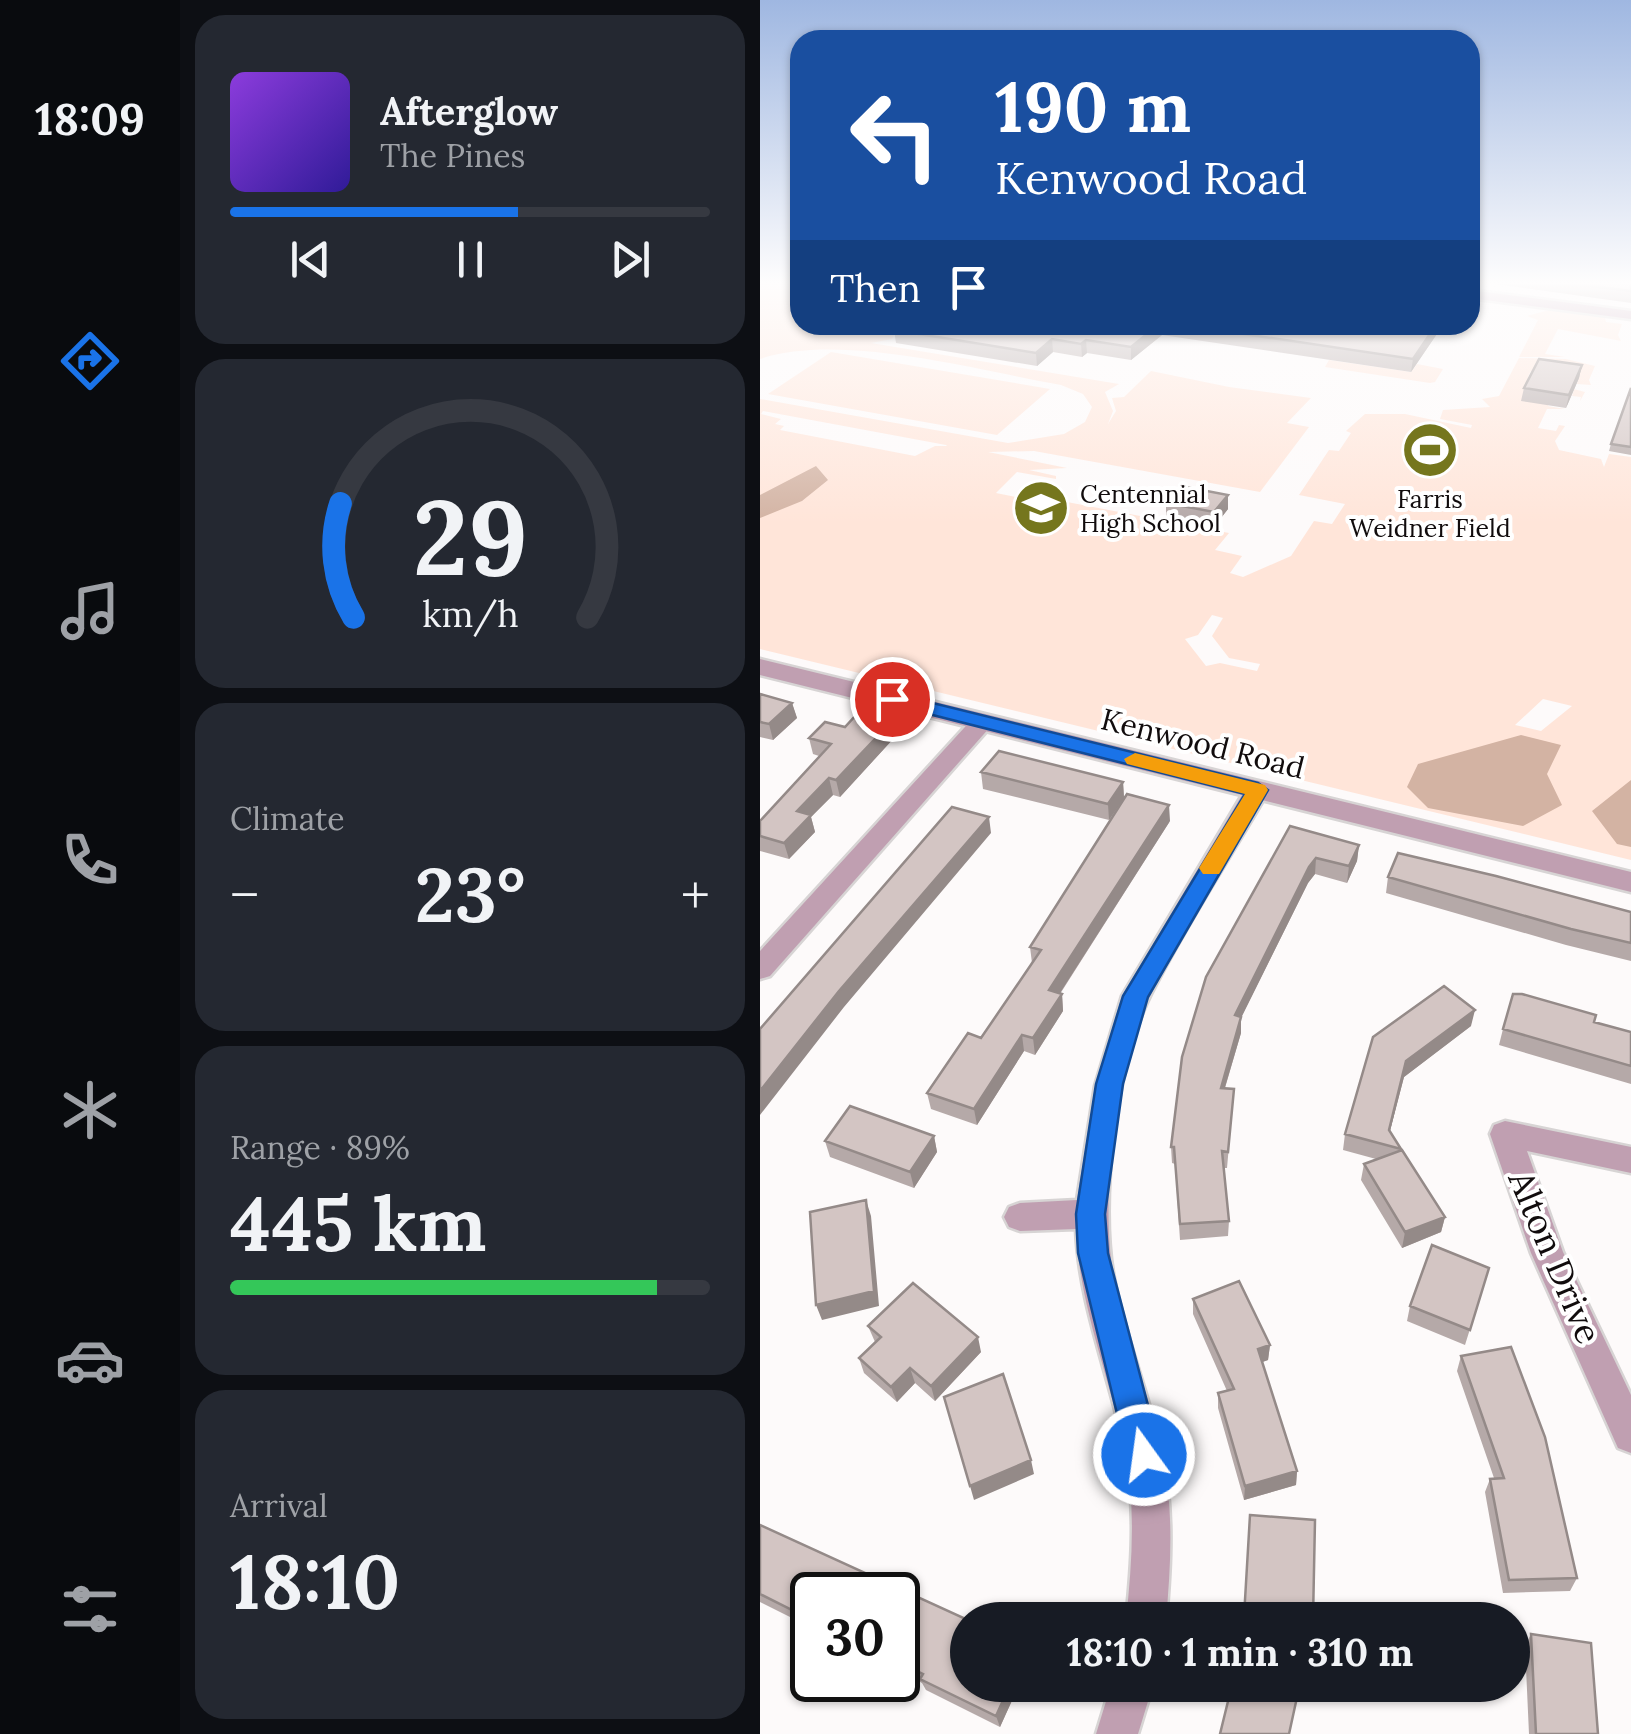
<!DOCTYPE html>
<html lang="en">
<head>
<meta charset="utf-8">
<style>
  :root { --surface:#171b24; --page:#242831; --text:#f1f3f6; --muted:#9ea1a6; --line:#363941; --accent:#1a73e8 }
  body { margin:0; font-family:Lora,serif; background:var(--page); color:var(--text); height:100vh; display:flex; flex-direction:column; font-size:38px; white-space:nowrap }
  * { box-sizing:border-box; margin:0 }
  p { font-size:32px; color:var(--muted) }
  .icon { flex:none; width:55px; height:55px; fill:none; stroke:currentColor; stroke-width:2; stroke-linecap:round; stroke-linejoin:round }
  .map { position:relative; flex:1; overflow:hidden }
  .panel { display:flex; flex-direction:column; gap:15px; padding:15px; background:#0d0f14; width:580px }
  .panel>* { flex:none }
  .banner { position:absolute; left:30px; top:30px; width:690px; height:305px; border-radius:30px; box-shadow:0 2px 8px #0004; background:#1a4fa0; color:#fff; overflow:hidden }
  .speed { position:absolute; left:30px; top:1572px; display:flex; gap:20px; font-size:50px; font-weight:700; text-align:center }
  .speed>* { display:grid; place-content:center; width:130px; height:130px; border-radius:50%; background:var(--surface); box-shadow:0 2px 8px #0004; line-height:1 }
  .speed .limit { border:5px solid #111; border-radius:15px; background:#fff; color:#111 }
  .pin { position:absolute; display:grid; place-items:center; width:85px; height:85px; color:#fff; margin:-42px; border:5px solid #fff; border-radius:50%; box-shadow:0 2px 10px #0007 }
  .me { position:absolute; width:110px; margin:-55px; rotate:346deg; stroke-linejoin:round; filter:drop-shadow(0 0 8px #0008) }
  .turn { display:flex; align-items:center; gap:35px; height:210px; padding:0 40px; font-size:45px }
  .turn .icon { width:130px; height:130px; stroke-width:2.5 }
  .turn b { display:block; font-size:70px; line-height:85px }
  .then { display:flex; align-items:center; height:95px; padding:0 40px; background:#0003; gap:20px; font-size:38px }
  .big { font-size:75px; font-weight:800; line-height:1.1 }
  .panel .widget { flex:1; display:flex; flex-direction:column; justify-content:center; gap:15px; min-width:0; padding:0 35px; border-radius:30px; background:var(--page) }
  .panel .dial { align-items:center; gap:0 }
  .dial svg { height:260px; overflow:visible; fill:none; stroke:var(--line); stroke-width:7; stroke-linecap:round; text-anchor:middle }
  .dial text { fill:var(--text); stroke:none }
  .song { display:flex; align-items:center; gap:30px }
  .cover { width:120px; height:120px; border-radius:15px; background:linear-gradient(135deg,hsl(270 70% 55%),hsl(250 70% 35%)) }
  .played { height:10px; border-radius:5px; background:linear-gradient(90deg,var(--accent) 60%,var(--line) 60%) }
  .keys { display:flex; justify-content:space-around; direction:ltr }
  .heat { display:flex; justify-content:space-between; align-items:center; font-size:55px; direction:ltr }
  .charge { height:15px; border-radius:8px; background:linear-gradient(90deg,#34c759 89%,var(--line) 0) }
  .trip { position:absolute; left:190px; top:1602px; width:580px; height:100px; border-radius:50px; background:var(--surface); box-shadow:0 2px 8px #0004; font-weight:800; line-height:100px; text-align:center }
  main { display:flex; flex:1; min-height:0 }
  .menu { display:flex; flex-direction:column; width:180px; justify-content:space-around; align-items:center; background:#090b0e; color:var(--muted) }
  .menu .icon { width:70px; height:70px }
  .menu .on { color:var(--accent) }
  .menu b { font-size:45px; color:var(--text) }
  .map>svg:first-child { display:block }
  .green { fill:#ffe5d9; fill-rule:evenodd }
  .forest { fill:#d3b3a3 }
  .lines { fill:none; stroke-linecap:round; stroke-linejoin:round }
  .minor-casing { stroke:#d7d4d4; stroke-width:5 }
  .tertiary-casing { stroke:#d7d4d4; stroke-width:5 }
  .minor { fill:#c09fb1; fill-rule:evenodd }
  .tertiary { fill:#c09fb1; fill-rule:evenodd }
  .wall { fill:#b5a9a8 }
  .shaded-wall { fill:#948a88 }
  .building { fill:#d3c5c3; stroke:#948a88; stroke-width:2.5 }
  .route { fill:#1a73e8; stroke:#114b97; stroke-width:2.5 }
  .slow { fill:#f59e0b }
  .labels { text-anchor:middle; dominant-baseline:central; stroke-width:8; stroke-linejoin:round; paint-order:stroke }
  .far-poi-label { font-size:25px; fill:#110c0d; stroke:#fff; text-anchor:start }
  .street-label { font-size:30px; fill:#110c0d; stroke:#fff }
  .near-street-label { font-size:35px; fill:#110c0d; stroke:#fff }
</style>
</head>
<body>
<main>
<nav class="menu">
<b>18:09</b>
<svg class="icon on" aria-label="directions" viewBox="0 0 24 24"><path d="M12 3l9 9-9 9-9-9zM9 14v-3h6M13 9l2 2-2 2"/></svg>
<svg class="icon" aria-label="music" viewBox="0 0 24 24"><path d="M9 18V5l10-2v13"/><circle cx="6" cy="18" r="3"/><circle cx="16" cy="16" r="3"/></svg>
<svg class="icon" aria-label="phone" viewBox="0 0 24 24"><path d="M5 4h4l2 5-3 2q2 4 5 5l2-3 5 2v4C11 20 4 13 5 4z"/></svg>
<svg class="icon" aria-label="climate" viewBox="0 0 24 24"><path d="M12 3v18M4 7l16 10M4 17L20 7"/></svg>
<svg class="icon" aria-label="car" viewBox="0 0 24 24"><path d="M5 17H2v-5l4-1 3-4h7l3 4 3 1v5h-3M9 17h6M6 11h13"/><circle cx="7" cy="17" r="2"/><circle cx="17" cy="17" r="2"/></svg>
<svg class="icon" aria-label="filters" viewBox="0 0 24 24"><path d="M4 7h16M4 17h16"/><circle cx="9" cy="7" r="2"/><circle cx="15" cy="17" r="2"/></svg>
</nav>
<section class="panel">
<div class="widget">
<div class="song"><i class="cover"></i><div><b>Afterglow</b><p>The Pines</p></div></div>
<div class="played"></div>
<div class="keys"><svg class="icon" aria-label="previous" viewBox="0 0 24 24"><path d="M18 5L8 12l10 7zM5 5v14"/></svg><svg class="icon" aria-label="pause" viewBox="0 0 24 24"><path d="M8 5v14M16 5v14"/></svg><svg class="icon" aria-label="next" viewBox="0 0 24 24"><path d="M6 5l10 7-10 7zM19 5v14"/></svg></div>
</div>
<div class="widget dial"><svg viewBox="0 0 100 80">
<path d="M14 69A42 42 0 1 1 86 69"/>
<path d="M14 69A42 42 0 0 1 10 34" stroke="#1a73e8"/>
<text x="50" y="56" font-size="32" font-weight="700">29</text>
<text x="50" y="72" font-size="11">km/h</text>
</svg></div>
<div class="widget"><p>Climate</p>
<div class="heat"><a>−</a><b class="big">23°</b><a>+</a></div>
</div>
<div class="widget"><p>Range · 89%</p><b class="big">445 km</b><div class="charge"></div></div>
<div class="widget"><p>Arrival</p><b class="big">18:10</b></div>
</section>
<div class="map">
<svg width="871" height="1734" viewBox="0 0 871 1734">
  <rect width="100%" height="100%" fill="#fdfafa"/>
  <path class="green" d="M0,281H40V310L36,313L40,314V325H84L135,333L132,339L111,343L359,384L345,392L353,411L348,424L356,411L352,398L364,397L391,371L469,387L551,398L527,423L549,427L500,492L274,451L228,452L307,468L269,470L296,476V479L257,472L236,493L256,497L260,493L469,533L455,550L482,556L470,573L483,577L531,556L554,521L572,524L585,504L539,495L569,450L579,451L591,433L586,431L605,414H645L711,428L712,425L680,419L683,410L730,407L722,399L739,396L759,358L806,359L835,366L829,380L831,385L817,384L818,378L771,371L768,377L825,392L820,401L821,397L812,396L814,390L797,388L788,406L805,409H787L778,428L796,431L799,425L805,426L795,441L799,450L841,459L844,467L849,454L871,457V860L0,649V399L248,443L304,434L325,422L332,407L323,394L301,385C216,370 80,332 0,359ZM3,411L186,445L187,446H175L155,456L20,430L24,426L15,424L21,419L1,414ZM452,615L463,618L452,636L469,658L500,664L497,671L460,663L446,666L425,639L438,635ZM783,699L812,706L781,731L755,725Z
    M789,310L845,317L846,322L862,324L858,335L861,341L798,329L785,354L805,357H759L778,320L767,316Z
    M71,352L290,389L237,435L8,394Z
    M569,360L651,372L657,364L683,369L675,382L670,383L565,367Z"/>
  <path class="forest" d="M56,466L68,480L42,501L0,518V495Z
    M761,735L801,745L787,774L802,805L763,826L668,808L647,787L658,764Z
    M871,780V847L857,844L832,811Z"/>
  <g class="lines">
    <g class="minor-casing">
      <path id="minor" d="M710,290L871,311V319L710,298Z
        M223,714L234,721L231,726L10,976L0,979V951L215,716Z
        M497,783L509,790C470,858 426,924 391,994C356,1063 339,1202 354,1278C365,1337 389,1394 402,1453C414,1508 411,1564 406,1620H366C372,1564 376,1508 365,1452C350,1377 319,1306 316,1229L260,1231L249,1227L244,1217L249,1207L260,1203L317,1200L335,1086L362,996L485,790Z
        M745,1121L871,1147V1173L767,1151L803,1252L871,1395V1453L858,1448L771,1253L730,1134L734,1125Z
        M351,1685H393L378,1734H336Z"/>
    </g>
    <g class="tertiary-casing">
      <path id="tertiary" d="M0,659L871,872V892L0,675Z"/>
    </g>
    <use href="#minor" class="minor"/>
    <use href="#tertiary" class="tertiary"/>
  </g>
  <path class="wall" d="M715,281H871V303L714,281Z
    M122,325H683L651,372L402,335L371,360L327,353L322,357L293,352L277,366L136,343L134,330L138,327Z
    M822,365L819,378L806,408L761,401L764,388Z
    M871,388V455L849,451L851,444Z
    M468,495V509L454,527L406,518V503Z
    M0,694L32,703L37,718L13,740L0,737Z
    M131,722L134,738L80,797L73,795L51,817L55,832L29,859L0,851V821L59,756L53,754L49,738L85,727Z
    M221,772L363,782L364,798L349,820L223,789Z
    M410,821L300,994H302L303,1011L275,1055L264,1051L217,1125L171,1109L167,1093L221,1038L272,963L270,947Z
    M530,826L599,845L597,861L587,883L555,874L548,883L481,1018V1033L465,1088L474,1089L467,1168H463L469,1221L468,1236L420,1240L415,1164L412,1163L411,1147Z
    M628,877L871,912V961L806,945L626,893Z
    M834,1022L871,1032V1084L739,1045L743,1029Z
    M711,1026L644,1077L630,1131L685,1217L681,1232L642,1248L601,1180L604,1164L616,1159L583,1150L585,1134L613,1037Z
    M174,1136L177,1152L154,1188L70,1157L65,1141Z
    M729,1268L705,1345L647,1321L650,1306Z
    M433,1299L510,1345L508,1360L502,1362L537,1471L536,1485L484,1500L458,1408V1393L467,1391L433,1314Z
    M108,1326L221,1352L175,1401L155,1383L137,1402L104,1373L99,1358L115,1342Z
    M701,1356L817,1578L810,1591L743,1593L725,1492L730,1479L734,1478L697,1371Z
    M490,1515L553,1620H484Z
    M0,1525L208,1620V1685H259L240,1727L166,1690L162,1683L138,1670V1595H52V1628L0,1602Z
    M771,1634L838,1734H769L765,1646Z"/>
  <path class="shaded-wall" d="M398,325H402V335L371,360V347Z
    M676,325H683L651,372L653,359Z
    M292,339L293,352L277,366L276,353Z
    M326,340L327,353L322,357L321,344Z
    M822,365L819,378L806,408L809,395Z
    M468,495V509L454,527V512Z
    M32,703L37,718L13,740L9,724Z
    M131,722L134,738L80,797L76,780Z
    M69,778L73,795L51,817L55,832L29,859L24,843L37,811Z
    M363,782L364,798L349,820L348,804Z
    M409,805L410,821L291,1007L289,990Z
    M229,817L231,833L84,1007L0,1115V1091L79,991Z
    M599,845L597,861L587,883L589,866Z
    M556,858L555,874L548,883L481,1018V1033L460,1104L461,1088L475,1015L549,867Z
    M302,994L303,1011L275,1055L273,1038Z
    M715,1010L711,1026L644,1077L626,1146L646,1061Z
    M262,1035L264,1051L217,1125L214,1109Z
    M174,1136L177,1152L154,1188L150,1172Z
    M106,1200L111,1216L119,1306L62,1320L56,1305Z
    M685,1217L681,1232L642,1248L645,1232Z
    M218,1337L221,1352L175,1401L171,1386Z
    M510,1345L508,1360L497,1364L498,1349Z
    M150,1368L155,1383L137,1402L131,1387Z
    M271,1460L274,1474L214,1500L210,1486Z
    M537,1471L536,1485L484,1500L485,1486Z
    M250,1685H259L240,1727L236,1716Z"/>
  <path class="building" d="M793,281H871V291Z
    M141,325H398L371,347L326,340L321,344L292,339L276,353L134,330Z
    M423,325H676L653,359Z
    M779,359L822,365L809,395L764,388Z
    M871,388V447L851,444Z
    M421,486L468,495L454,512L406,503Z
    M0,694L32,703L9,724L0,722Z
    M97,714L131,722L76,780L69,778L37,811L51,815L24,843L0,836V821L71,744L49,738L65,722L85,727Z
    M239,751L363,782L348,804L221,772Z
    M367,794L409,805L289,990L302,994L273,1038L262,1035L214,1109L167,1093L208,1033L221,1038L281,950L270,947Z
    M192,807L229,817L79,991L0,1091V1029Z
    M530,826L599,845L589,866L556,858L549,867L475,1015L481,1017L461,1088L474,1089L468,1152L462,1151L469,1221L420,1224L414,1147H411L422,1057L446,977Z
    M638,853L736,876L871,912V943L811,929L628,877Z
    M684,986L715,1010L646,1061L629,1130L641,1149L585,1134L613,1037Z
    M753,994H762L836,1015L834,1022L871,1032V1066L743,1029Z
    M90,1106L174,1136L150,1172L65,1141Z
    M642,1150L685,1217L645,1232L604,1164Z
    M106,1200L114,1291L56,1305L50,1212Z
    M672,1245L729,1268L710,1330L650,1306Z
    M479,1281L510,1345L498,1349L537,1471L485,1486L458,1393L474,1389L433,1299Z
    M153,1283L218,1337L171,1386L150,1368L131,1387L99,1358L121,1337L108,1326Z
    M751,1347L785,1437L817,1578L749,1580L730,1479L744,1478L701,1356Z
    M243,1374L271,1460L210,1486L184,1397Z
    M490,1515L555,1520L553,1620H518L484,1617Z
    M0,1525L208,1620V1685H250L236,1716L160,1679L163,1674L138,1662V1595H52V1620L0,1594Z
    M771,1634L831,1643L838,1734H776Z
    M472,1685H531L539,1688L529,1734H460Z"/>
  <linearGradient id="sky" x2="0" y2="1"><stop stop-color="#9fb7e1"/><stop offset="0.54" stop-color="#fefdfd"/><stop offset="1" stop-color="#fefdfd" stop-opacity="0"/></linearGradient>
  <rect width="871" height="524" fill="url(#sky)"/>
  <path class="route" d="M132,693L498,783L508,790L388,997L363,1084L345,1214L348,1253L401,1455L396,1467L384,1472L372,1467L367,1455L318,1253L316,1214L336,1084L363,996L485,794L125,703V695Z"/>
  <path class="slow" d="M375,753L505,785L508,790L459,874H443L439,868L485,794L367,764L364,759Z"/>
  <defs>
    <g id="stadium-disc" transform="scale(2.875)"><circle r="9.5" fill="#75761d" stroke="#fff"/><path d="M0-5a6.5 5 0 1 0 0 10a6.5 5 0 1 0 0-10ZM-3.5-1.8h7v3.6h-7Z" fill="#fff"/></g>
    <g id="school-disc" transform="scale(2.875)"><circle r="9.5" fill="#75761d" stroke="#fff"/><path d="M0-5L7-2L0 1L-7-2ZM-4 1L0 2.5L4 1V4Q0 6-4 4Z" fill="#fff"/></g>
  </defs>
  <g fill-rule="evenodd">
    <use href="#stadium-disc" x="670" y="450"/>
    <use href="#school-disc" x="281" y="508"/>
  </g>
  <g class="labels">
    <g class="far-poi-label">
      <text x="320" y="494">Centennial<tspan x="320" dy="29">High School</tspan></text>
      <text x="670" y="499" text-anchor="middle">Farris<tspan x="670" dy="29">Weidner Field</tspan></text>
    </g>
    <g class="street-label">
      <text transform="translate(443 743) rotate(14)">Kenwood Road</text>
    </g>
    <g class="near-street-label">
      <text transform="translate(795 1257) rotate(67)">Alton Drive</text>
    </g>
  </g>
</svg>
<div class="speed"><div class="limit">30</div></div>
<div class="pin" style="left:132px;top:699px;background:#d93025"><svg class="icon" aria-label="arrive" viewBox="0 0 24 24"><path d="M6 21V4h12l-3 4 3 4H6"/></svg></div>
<svg class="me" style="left:384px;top:1455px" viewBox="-20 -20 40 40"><circle r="17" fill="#1a73e8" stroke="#fff" stroke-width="3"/><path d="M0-11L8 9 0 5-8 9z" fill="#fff"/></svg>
<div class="trip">18:10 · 1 min · 310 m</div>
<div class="banner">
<div class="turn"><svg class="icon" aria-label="left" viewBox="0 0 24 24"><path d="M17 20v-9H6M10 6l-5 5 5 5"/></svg><div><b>190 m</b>Kenwood Road</div></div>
<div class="then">Then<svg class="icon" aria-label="arrive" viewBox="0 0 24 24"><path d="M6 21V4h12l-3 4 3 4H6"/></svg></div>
</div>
</div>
</main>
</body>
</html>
